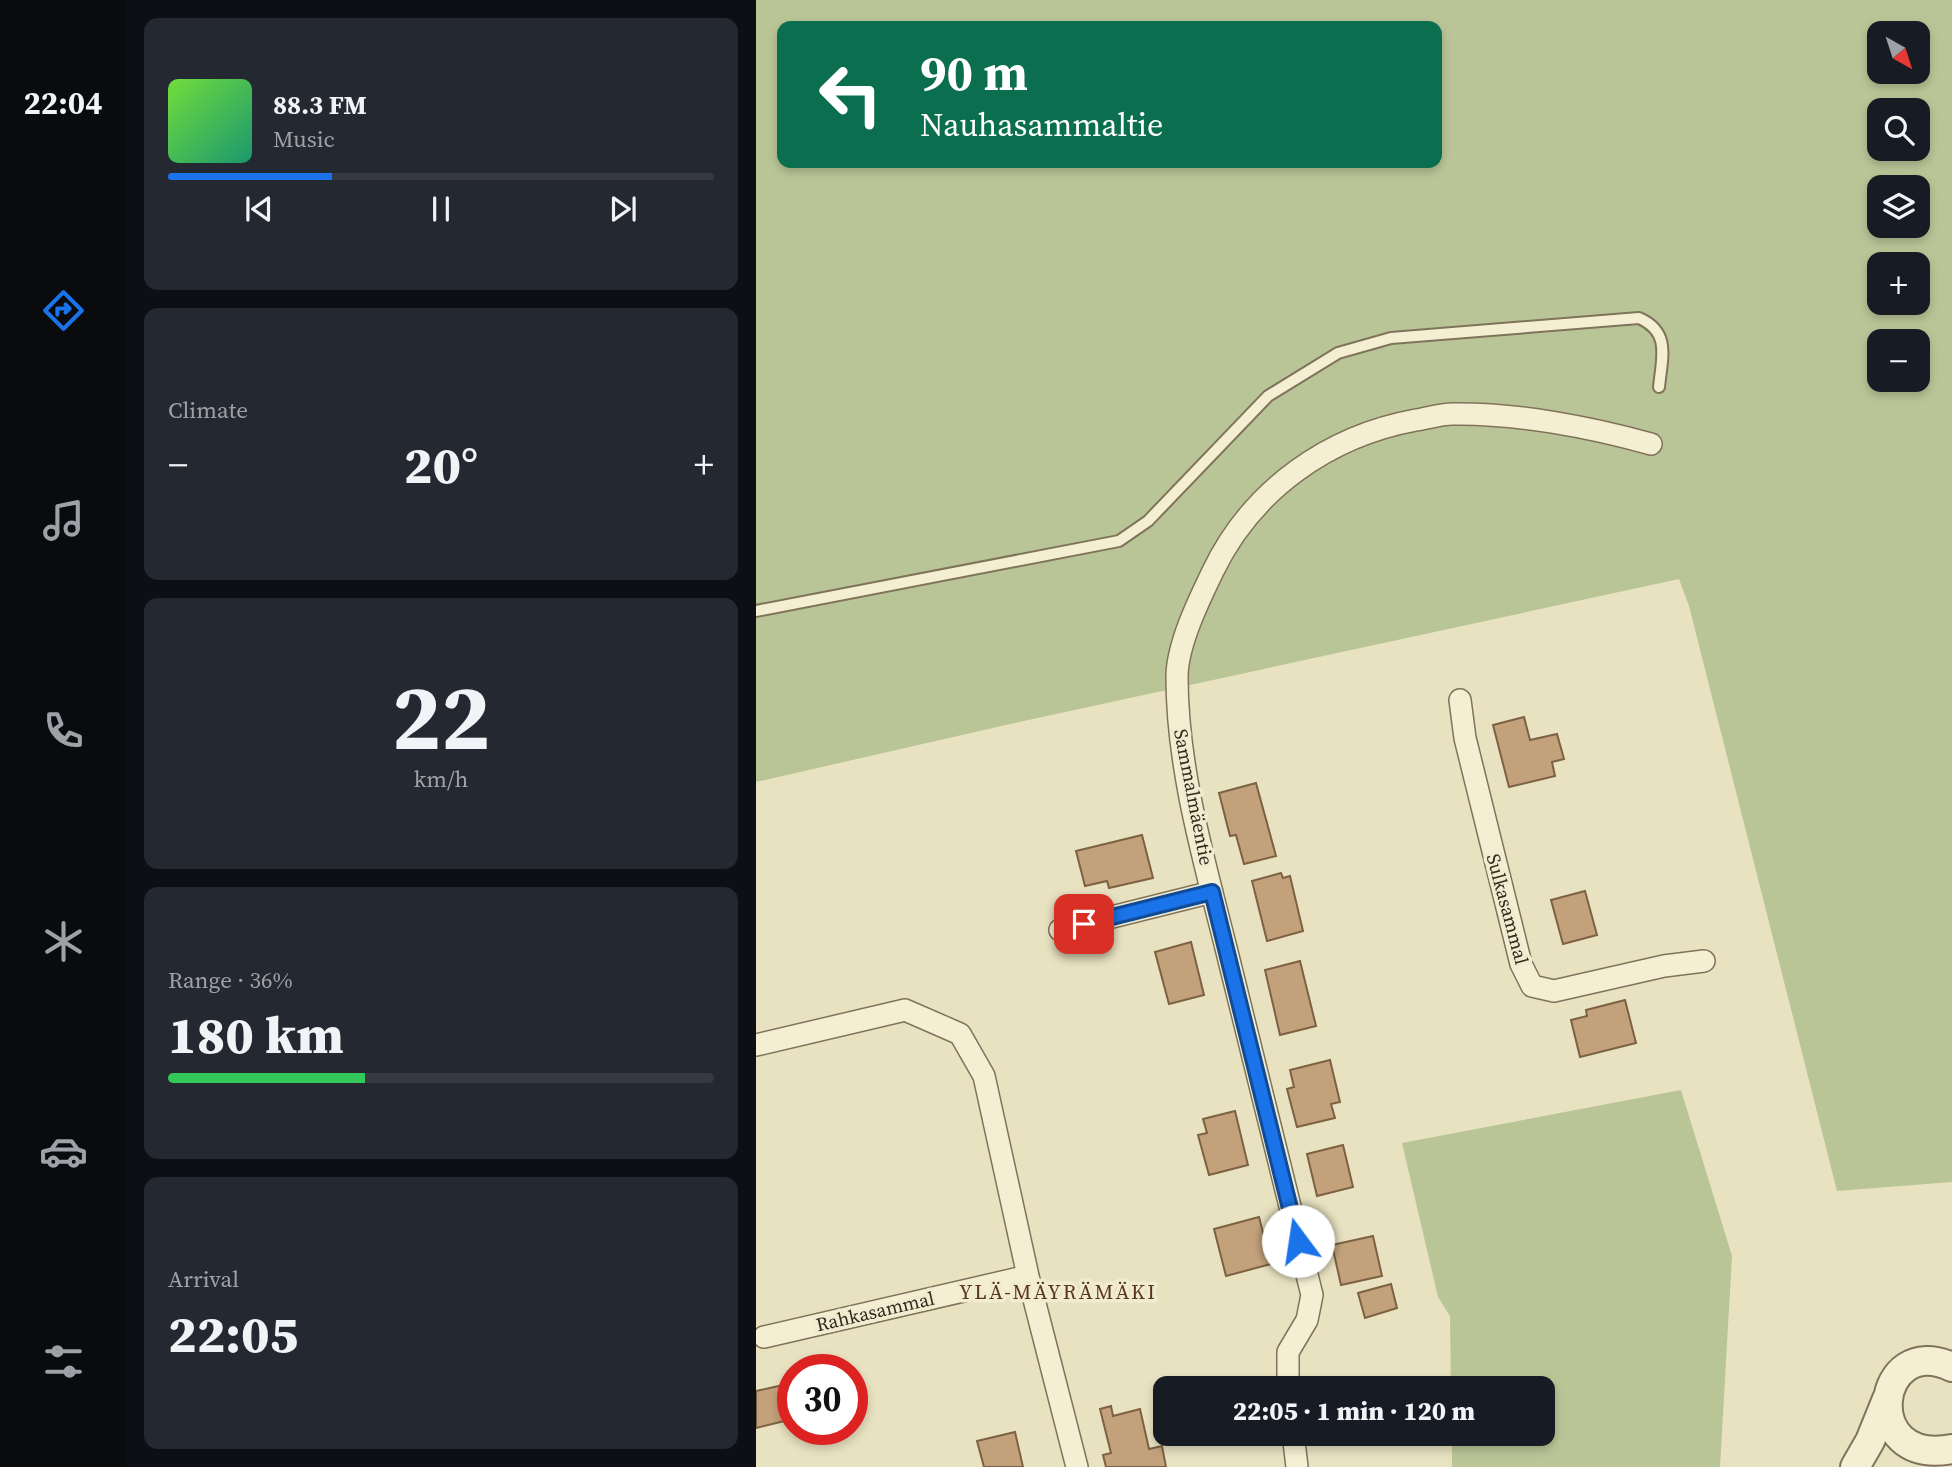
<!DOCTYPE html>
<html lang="en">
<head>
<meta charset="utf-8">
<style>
  :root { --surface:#171b24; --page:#242831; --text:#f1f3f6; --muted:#9ea1a6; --line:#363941; --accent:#1a73e8 }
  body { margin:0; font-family:"Source Serif 4",serif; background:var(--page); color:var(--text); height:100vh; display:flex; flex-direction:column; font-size:26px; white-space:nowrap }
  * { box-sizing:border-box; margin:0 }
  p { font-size:23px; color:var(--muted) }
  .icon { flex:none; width:38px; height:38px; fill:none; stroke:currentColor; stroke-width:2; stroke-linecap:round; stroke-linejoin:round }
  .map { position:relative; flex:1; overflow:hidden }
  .side { display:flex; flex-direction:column; gap:18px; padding:18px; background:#0d0f14; width:630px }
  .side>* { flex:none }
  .guide { position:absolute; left:21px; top:21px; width:665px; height:147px; border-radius:14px; box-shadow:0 4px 10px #0003; background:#0b6e4f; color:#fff; overflow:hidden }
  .needle { width:46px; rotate:141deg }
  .controls { position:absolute; left:1111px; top:21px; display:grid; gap:14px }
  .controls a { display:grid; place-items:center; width:63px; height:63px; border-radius:14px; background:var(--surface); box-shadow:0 4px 10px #0003; font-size:35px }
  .speed { position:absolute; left:21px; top:1354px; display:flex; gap:14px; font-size:35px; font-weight:700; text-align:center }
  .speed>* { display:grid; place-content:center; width:91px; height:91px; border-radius:50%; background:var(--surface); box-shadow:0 4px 10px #0003; line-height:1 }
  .speed .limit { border:10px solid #d22; background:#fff; color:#111 }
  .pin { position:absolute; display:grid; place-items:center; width:60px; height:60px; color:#fff; margin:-30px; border-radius:14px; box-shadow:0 4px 10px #0006 }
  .me { position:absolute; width:77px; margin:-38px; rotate:346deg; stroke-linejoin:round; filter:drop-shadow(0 0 5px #0008) }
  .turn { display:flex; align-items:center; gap:24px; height:147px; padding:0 28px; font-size:32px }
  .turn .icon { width:91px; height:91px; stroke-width:2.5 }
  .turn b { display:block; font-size:49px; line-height:60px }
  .big { font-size:52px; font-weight:800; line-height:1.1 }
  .side .tile { flex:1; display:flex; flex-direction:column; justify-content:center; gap:10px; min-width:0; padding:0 24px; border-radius:14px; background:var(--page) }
  .side .dial { align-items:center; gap:0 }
  .dial b { font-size:91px; line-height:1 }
  .song { display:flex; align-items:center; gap:21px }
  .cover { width:84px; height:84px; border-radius:10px; background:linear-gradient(135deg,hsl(100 70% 55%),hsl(160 70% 35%)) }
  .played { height:7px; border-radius:4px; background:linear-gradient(90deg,var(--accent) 30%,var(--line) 30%) }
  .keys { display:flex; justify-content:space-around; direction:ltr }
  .heat { display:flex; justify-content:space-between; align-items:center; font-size:38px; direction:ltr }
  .charge { height:10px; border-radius:5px; background:linear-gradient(90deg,#34c759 36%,var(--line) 0) }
  .trip { position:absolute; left:397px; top:1376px; width:402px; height:70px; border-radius:14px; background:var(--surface); box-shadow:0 4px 10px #0003; font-weight:800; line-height:70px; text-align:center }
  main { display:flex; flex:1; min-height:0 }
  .dock { display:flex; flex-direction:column; width:126px; justify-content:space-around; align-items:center; background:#090b0e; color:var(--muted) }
  .dock .icon { width:49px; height:49px }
  .dock .active { color:var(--accent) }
  .dock b { font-size:32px; color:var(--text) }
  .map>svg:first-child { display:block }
  .green { fill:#bac597; fill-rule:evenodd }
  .building { fill:#c3a27b; stroke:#7c6143; stroke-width:2 }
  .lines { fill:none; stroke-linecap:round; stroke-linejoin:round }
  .service-casing { stroke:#80735b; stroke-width:14 }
  .minor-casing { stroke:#80735b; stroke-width:24 }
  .tertiary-casing { stroke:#80735b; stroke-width:32 }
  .service { stroke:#f4efd3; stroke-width:10 }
  .minor { stroke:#f4efd3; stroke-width:21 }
  .tertiary { stroke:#f4efd3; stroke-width:28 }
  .route-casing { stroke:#114b97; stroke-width:18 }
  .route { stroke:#1a73e8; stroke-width:12 }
  .labels { text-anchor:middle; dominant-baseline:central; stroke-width:7; stroke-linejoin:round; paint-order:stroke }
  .street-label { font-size:19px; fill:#31291d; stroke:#f1ebd0 }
  .neighbourhood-label { font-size:21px; letter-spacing:2px; fill:#593421; stroke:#f1ebd0 }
</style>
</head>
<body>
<main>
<nav class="dock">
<b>22:04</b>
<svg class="icon active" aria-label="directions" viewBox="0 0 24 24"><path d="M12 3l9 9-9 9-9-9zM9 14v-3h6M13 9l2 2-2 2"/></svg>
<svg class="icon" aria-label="music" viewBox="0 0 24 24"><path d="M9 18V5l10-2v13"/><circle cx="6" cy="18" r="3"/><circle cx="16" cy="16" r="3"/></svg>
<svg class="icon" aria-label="phone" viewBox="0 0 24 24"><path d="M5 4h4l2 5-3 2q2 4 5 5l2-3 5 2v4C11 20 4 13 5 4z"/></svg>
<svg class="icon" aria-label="climate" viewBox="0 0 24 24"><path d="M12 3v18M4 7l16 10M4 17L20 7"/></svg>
<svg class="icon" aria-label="car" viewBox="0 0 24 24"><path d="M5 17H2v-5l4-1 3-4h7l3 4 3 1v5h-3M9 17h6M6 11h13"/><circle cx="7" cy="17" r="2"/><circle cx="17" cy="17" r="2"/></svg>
<svg class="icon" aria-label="filters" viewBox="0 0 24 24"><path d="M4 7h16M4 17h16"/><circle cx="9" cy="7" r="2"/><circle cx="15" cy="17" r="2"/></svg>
</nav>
<section class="side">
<div class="tile">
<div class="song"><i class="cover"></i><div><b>88.3 FM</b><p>Music</p></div></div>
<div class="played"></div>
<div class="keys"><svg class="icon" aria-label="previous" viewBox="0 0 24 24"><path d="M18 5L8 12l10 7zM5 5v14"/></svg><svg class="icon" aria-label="pause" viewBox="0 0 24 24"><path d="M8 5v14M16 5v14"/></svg><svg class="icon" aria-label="next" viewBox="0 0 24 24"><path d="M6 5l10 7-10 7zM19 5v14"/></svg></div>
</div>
<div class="tile"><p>Climate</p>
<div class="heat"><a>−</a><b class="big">20°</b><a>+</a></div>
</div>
<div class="tile dial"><b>22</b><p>km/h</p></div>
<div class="tile"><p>Range · 36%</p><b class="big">180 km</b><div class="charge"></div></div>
<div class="tile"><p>Arrival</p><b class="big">22:05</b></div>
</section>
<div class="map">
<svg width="1196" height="1467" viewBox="0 0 1196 1467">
  <rect width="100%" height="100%" fill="#e8e2c1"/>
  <path class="green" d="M0,0H1196V1182L1081,1191L933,606L923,579L263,722L0,782ZM26,26H681V163H26ZM1124,33H1162V72H1124ZM1124,110H1162V149H1124ZM1124,187H1162V226H1124ZM1124,264H1162V303H1124ZM1124,341H1162V380H1124Z
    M925,1090L976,1256L964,1467H696V1433H788V1388H695L694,1316L682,1297L646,1143Z"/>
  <path class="building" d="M768,717L774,740L801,734L808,759L796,762L799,776L753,787L737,725Z
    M500,783L520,856L488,864L480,835L474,836L463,793Z
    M386,835L397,878L353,888L351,881L329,886L320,851Z
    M525,873L527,878L534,876L547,931L511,941L496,881Z
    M829,891L841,935L807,944L795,900Z
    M435,942L448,995L413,1004L399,952Z
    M544,961L560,1026L524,1035L509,970Z
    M869,1000L880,1043L824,1057L815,1020L831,1016L830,1010Z
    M574,1060L584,1102L575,1104L579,1118L541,1127L531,1089L538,1087L534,1070Z
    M479,1111L492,1165L453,1175L442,1135L451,1133L447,1119Z
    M587,1145L597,1187L561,1196L551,1154Z
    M503,1217L515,1264L470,1276L458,1229Z
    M617,1236L626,1276L585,1285L576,1245Z
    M635,1284L641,1308L609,1318L602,1293Z
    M27,1385L31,1406L37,1405V1419L0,1428V1391Z
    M355,1406L357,1416L384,1409L393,1449L406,1446L410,1467H350L347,1455L355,1453L344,1409Z
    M259,1432L267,1467H228L221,1441Z"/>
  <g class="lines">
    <g class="service-casing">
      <path id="service" d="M0,611L363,541L392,521L512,396L582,353L635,338L883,318C915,332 906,357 903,387"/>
    </g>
    <g class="minor-casing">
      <path id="minor" d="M704,700L709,738L765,964L776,986L798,991L908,966L948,961
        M304,930L456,892
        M0,1045L149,1010L204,1034L228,1076L272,1276L321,1467
        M8,1337L272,1276
        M532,1388V1352L551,1320L556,1295C527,1179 499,1064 470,948C448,860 421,768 421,677C421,645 443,600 457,571C496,490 572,436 660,420C672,418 685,414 697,414C760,413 834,427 895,444
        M537,1433L541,1467"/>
    </g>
    <g class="tertiary-casing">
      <path id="tertiary" d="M1196,1367C1119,1331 1102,1467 1196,1449
        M1099,1467L1114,1441L1131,1399"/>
    </g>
    <use href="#service" class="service"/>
    <use href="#minor" class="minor"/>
    <use href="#tertiary" class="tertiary"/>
  </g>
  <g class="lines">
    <g class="route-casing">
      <path id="route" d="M328,924L456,892L542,1241"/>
    </g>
    <use href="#route" class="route"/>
  </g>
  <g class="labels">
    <g class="street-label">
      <text transform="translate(438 797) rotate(79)">Sammalmäentie</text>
      <text transform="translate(752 909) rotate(75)">Sulkasammal</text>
      <text transform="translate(119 1311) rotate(-13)">Rahkasammal</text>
    </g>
    <g class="neighbourhood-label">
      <text x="302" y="1291">YLÄ-MÄYRÄMÄKI</text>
    </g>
  </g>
</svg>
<div class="controls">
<a><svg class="needle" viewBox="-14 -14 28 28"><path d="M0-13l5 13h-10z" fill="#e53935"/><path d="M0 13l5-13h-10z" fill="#9ea1a6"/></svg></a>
<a><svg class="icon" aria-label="search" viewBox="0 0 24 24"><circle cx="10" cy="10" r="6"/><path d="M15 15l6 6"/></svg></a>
<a><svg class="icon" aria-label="layers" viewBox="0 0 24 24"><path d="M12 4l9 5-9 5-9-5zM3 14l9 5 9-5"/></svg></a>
<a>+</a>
<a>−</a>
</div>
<div class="speed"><div class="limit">30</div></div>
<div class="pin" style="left:328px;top:924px;background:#d93025"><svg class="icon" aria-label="arrive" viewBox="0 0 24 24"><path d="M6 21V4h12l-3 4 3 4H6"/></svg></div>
<svg class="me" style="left:542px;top:1241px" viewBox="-20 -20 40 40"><circle r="19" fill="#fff"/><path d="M0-13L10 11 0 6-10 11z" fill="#1a73e8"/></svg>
<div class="trip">22:05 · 1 min · 120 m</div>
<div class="guide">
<div class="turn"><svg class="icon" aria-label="left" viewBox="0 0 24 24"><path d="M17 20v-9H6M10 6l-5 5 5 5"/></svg><div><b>90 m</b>Nauhasammaltie</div></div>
</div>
</div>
</main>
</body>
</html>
